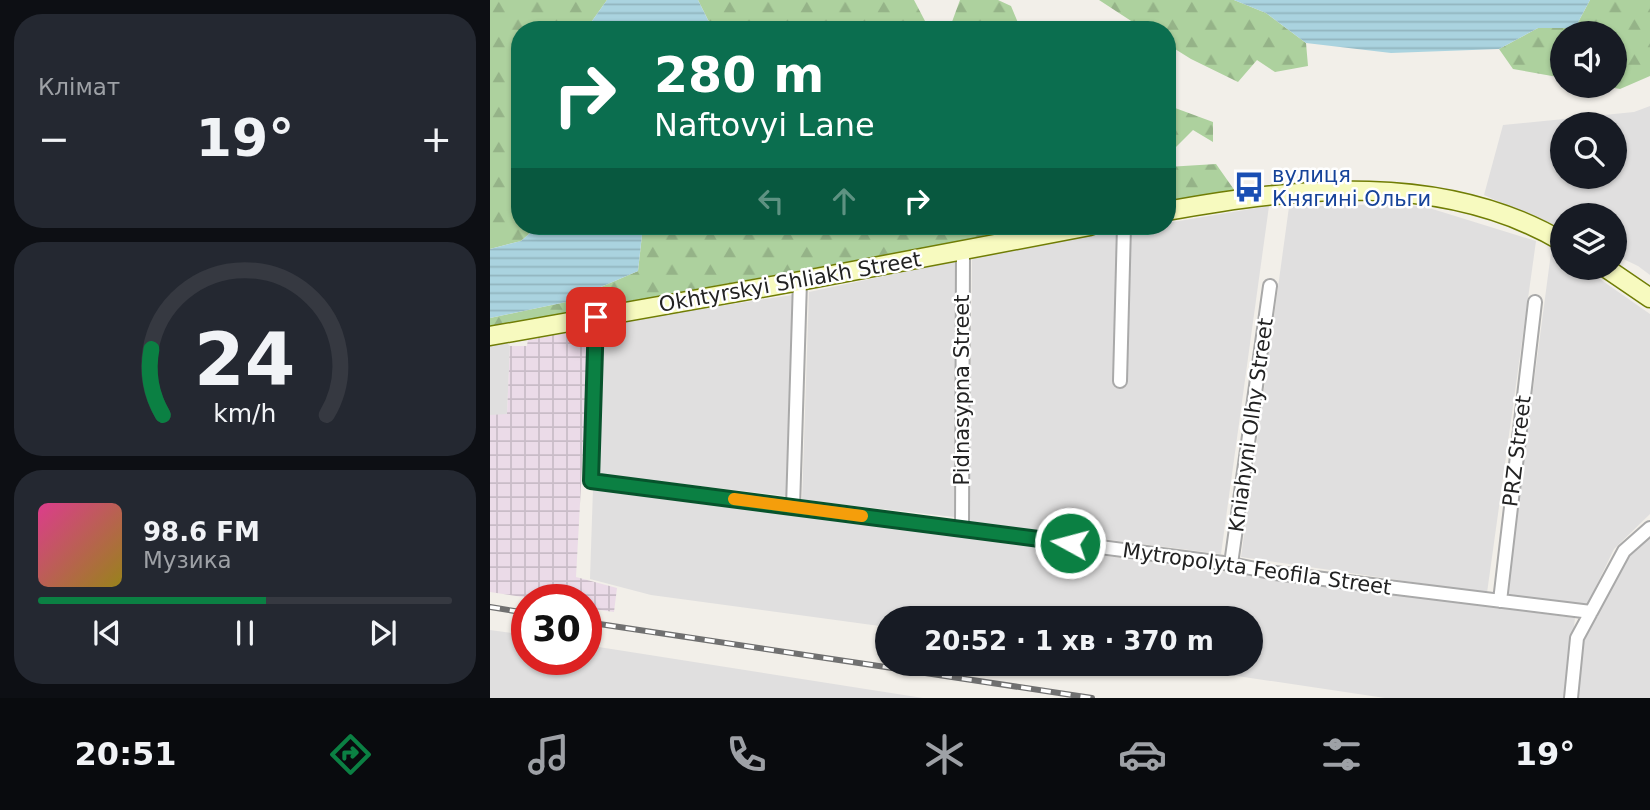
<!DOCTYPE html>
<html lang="uk">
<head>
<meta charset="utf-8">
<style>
  :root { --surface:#171b24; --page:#242831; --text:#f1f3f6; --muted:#9ea1a6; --line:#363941; --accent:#0b8043 }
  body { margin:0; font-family:"DejaVu Sans",sans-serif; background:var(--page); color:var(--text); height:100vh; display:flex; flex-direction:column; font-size:26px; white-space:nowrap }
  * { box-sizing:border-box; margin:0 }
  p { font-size:23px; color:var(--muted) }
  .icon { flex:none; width:38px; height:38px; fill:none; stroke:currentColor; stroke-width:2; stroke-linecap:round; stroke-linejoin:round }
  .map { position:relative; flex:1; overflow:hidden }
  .drawer { display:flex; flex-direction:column; gap:14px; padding:14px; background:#0d0f14; width:490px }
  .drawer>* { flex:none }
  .hud { position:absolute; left:21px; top:21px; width:665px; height:214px; border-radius:28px; box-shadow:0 2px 5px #0004; background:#0b6e4f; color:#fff; overflow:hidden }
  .controls { position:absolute; left:1060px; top:21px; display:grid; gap:14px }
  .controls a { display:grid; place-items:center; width:77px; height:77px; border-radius:50%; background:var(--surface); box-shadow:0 2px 5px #0004; font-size:35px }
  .speed { position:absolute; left:21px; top:584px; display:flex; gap:14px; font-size:35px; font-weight:700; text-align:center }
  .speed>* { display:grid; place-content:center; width:91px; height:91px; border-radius:50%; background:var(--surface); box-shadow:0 2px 5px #0004; line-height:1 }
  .speed .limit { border:10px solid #d22; background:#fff; color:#111 }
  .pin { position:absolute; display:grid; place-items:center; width:60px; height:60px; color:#fff; margin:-30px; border-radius:14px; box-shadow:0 4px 10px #0006 }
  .me { position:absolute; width:77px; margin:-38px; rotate:277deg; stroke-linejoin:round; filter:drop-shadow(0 0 5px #0008) }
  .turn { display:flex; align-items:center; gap:24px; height:147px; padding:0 28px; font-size:32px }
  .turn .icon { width:91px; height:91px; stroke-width:2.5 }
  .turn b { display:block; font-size:49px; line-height:60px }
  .lanes { display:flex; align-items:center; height:66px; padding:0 28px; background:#0003; justify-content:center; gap:35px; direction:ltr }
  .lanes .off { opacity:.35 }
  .big { font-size:52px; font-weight:800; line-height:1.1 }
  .drawer .tile { flex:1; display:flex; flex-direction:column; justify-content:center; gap:10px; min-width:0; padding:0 24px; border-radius:28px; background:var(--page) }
  .drawer .dial { align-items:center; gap:0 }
  .dial svg { height:182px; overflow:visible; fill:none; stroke:var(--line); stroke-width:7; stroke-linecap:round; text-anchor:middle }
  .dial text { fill:var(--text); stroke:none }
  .song { display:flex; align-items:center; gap:21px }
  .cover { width:84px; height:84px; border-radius:10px; background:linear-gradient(135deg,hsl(330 70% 55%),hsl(50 70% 35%)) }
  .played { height:7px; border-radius:4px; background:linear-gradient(90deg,var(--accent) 55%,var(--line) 55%) }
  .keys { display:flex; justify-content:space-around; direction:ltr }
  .heat { display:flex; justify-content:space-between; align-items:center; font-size:38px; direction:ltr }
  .trip { position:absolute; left:385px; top:606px; width:388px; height:70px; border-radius:35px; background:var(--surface); box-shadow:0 2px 5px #0004; font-weight:800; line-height:70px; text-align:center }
  .dock { display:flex; height:112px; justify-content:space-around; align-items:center; background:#090b0e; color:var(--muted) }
  .dock .icon { width:49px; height:49px }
  .dock .on { color:var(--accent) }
  .dock b { font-size:32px; color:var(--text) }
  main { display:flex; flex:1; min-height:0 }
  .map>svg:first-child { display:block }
  .residential { fill:#e0dfdf; fill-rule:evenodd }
  .industrial { fill:url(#industrial-grid) }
  .forest { fill:url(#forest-firs) }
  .water { fill:url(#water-rules) }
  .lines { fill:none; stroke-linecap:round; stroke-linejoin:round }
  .street-casing { stroke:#a9a9a9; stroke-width:16 }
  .secondary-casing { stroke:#707d05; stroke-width:21 }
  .street { stroke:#fff; stroke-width:12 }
  .secondary { stroke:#f7fabf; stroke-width:18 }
  .rail-casing { stroke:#707070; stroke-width:6 }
  .rail { stroke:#fff; stroke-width:3.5; stroke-dasharray:10; stroke-linecap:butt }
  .route-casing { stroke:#07532c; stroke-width:18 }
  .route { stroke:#0b8043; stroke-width:12 }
  .slow { stroke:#f59e0b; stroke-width:12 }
  .labels { text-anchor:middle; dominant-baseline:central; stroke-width:5; stroke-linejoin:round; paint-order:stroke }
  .transit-label { font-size:21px; fill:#164399; stroke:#fff; text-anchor:start }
  .street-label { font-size:21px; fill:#222; stroke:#fff }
</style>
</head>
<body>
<main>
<section class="drawer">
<div class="tile"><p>Клімат</p>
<div class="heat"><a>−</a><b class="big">19°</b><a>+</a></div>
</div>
<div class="tile dial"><svg viewBox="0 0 100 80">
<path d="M14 69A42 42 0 1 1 86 69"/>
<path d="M14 69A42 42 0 0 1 9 40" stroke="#0b8043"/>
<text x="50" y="56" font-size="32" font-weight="700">24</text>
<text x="50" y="72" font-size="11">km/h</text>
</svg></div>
<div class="tile">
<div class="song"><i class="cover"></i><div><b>98.6 FM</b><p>Музика</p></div></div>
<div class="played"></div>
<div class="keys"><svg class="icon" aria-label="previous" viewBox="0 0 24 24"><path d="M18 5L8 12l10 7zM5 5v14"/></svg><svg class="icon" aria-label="pause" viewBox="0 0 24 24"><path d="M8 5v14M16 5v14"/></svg><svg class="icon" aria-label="next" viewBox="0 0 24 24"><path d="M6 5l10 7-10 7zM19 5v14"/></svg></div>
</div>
</section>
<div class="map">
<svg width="1160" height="698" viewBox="0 0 1160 698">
  <defs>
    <pattern id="industrial-grid" width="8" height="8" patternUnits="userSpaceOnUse" patternTransform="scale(1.75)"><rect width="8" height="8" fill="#ebdbe8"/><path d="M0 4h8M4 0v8" fill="none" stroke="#c9bcc7"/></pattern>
    <pattern id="forest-firs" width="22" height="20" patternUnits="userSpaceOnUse" patternTransform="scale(1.75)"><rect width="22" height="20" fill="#add19e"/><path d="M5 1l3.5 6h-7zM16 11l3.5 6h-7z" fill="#95b388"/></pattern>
    <pattern id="water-rules" width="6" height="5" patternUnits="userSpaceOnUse" patternTransform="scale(1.75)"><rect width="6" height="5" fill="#aad3df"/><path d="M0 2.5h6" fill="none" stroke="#92b5bf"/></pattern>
  </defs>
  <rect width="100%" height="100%" fill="#f2efe9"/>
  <path class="residential" d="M1160,106V275L1148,266L1125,255V215H1073V231L994,195L1013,125L1144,112ZM1073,124H1125V177H1073Z
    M894,204L936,207L1046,241L997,593L751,557L799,207Z
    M779,206L731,554L479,522L482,256L662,226H677V223Z
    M1062,245L1073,253V268H1094L1160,314V514L1124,549L1097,605L1016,595Z
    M466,261L464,517L312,500L319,292Z
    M302,295L296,496L106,474L112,324Z
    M14,340L20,346L17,415H0V343Z
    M103,488L1085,618L1076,698H895L660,663H761V618H397V627L161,595L100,579Z
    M1160,534V698H1085L1092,644L1133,560Z
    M0,630L37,635V660H96V645L433,698H0Z"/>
  <path class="industrial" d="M95,329L98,358L86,577L127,588L124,612L96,608V600H52L0,592V415L17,414L20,346H37L38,339Z"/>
  <path class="forest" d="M0,0H117L102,21L100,30H30V226H48L31,241L0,249Z
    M208,0H424L435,21L447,30H223Z
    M470,0H508L521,6L531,30H459Z
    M609,0H744L776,13L816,43L818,66L785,72L767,60L748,82L701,59L677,44V30H655Z
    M1100,0H1160V76L1130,89L1113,86H1125V33H1073V78L1023,69L1009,49L1048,28H1085Z
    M677,105L723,122V142L703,130L677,156Z
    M726,164L745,191L677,203V167Z
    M153,226H554L0,327V318L76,302L148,271Z"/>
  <path class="water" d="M117,0H208L223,30H100L102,21Z
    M744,0H1100L1085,28H1048L1009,49L901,53L816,43L776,13Z
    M48,226H153L148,271L76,302L0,318V249L31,241Z"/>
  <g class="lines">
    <g class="street-casing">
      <path id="street" d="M106,317L101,481L741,564L785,573L1101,612
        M630,381L634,226
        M303,507L310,281
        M472,529L473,250
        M741,564L780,286
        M1010,601L1045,302
        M1081,698L1087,638L1134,551L1160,528"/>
    </g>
    <g class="secondary-casing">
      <path id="secondary" d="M677,211C808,187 953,171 1073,242
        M1116,268L1160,298
        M0,336L310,281L600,226"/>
    </g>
    <use href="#street" class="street"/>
    <use href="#secondary" class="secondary"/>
    <g class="rail-casing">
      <path id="rail" d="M0,607L37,613
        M96,622L602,698"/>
    </g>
    <use href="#rail" class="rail"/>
  </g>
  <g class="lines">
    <g class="route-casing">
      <path id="route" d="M106,317L101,481L580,543"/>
    </g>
    <use href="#route" class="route"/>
    <path class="slow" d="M244,499L372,516"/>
  </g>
  <defs>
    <g id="bus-bare" transform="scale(2.415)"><path d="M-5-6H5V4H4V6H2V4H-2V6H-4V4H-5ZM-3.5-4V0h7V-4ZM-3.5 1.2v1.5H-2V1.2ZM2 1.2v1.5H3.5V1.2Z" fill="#1a4fb4" stroke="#fff" stroke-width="2.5" paint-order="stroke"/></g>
  </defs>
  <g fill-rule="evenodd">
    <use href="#bus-bare" x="759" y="187"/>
  </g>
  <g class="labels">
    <g class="transit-label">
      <text x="782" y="175">вулиця<tspan x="782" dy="24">Княгині Ольги</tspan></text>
    </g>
    <g class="street-label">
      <text transform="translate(300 282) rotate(-10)">Okhtyrskyi Shliakh Street</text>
      <text transform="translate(472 390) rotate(-90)">Pidnasypna Street</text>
      <text transform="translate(761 425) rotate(-82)">Kniahyni Olhy Street</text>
      <text transform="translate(1027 451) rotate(-83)">PRZ Street</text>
      <text transform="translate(767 569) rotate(8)">Mytropolyta Feofila Street</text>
    </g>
  </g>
</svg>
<div class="controls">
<a><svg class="icon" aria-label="sound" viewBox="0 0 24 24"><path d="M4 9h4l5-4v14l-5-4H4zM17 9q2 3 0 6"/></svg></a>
<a><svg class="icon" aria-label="search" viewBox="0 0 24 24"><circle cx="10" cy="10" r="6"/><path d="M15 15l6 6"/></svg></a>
<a><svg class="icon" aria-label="layers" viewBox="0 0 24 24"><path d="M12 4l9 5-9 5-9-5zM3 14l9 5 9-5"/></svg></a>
</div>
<div class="speed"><div class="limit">30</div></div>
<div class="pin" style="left:106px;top:317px;background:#d93025"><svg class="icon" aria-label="arrive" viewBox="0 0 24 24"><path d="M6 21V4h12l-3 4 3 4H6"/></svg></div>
<svg class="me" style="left:580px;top:543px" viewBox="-20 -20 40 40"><circle r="17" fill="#0b8043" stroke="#fff" stroke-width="3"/><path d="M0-11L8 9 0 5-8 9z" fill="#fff"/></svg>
<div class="trip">20:52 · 1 хв · 370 m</div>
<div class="hud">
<div class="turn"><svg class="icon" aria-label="right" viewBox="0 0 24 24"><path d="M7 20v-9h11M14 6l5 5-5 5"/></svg><div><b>280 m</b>Naftovyi Lane</div></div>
<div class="lanes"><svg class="icon off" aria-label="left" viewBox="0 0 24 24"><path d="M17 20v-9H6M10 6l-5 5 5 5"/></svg><svg class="icon off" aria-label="ahead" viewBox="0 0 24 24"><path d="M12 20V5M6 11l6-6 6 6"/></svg><svg class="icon" aria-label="right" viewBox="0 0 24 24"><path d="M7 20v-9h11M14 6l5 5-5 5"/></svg></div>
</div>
</div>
</main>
<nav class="dock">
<b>20:51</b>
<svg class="icon on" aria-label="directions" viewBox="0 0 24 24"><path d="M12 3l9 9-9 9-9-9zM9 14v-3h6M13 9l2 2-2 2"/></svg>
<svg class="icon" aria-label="music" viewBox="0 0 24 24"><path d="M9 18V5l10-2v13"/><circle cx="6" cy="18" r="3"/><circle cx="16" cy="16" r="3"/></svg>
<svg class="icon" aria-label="phone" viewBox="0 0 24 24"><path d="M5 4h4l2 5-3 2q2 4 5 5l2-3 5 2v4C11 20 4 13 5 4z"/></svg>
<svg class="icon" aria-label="climate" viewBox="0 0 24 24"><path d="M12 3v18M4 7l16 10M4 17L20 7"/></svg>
<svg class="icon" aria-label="car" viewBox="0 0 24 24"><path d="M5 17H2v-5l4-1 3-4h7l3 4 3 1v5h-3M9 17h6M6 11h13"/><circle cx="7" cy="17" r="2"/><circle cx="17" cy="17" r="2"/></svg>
<svg class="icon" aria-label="filters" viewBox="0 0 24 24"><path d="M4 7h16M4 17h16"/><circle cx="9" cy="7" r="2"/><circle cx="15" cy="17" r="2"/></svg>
<b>19°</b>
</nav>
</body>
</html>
